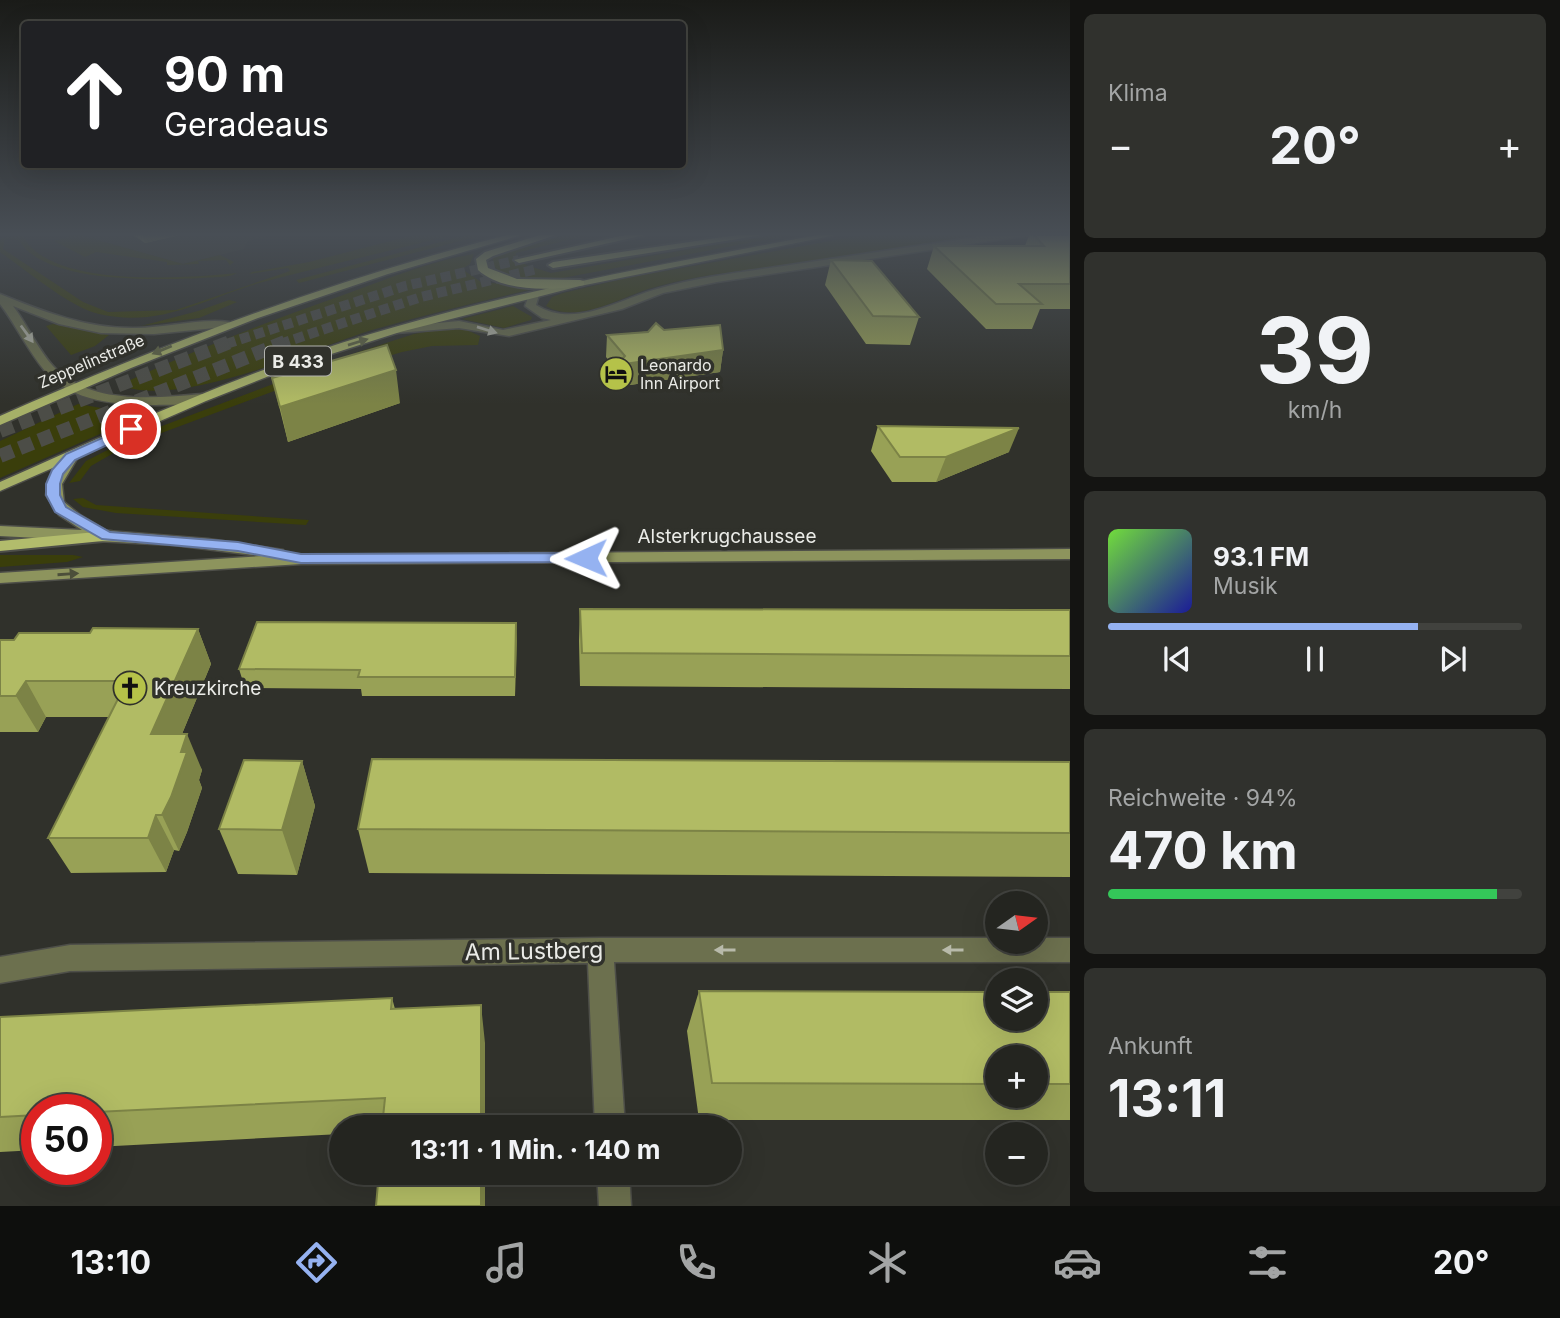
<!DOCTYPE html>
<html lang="de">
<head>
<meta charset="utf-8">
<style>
  :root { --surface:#242520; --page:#30312d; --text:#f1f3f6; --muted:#a3a5a5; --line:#41423e; --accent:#95b2f1 }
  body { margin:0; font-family:Inter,sans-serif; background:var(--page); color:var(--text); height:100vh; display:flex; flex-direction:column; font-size:26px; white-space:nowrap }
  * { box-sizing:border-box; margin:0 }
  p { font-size:23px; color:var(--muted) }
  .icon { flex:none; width:38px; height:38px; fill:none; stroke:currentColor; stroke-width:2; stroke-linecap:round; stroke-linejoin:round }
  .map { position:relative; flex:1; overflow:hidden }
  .panel { display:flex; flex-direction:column; gap:14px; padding:14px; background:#141412; width:490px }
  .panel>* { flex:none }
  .top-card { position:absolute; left:21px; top:21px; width:665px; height:147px; border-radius:7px; box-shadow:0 7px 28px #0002,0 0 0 2px var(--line); background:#202124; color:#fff; overflow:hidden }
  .needle { width:46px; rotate:76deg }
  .buttons { position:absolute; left:985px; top:891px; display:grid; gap:14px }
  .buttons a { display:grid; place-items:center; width:63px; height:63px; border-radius:50%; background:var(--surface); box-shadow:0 7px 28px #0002,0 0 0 2px var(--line); font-size:35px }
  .speed { position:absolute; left:21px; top:1094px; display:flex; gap:14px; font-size:35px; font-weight:700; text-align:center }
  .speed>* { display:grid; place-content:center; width:91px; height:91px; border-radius:50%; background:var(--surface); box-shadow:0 7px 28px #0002,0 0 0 2px var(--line); line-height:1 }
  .speed .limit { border:10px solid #d22; background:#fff; color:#111 }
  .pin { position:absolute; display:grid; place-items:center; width:60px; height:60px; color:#fff; margin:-30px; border:4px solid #fff; border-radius:50%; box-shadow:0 2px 7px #0007 }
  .me { position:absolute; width:77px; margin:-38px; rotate:269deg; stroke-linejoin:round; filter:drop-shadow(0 0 5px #0008) }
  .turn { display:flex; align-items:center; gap:24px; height:147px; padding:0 28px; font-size:32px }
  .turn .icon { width:91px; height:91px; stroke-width:2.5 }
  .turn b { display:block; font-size:49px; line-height:60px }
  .big { font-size:52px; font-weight:700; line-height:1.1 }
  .panel .tile { flex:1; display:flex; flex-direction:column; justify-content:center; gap:10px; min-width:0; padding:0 24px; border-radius:10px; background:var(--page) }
  .panel .dial { align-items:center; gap:0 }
  .dial b { font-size:91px; line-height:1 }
  .song { display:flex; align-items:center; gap:21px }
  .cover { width:84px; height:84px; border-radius:10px; background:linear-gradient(135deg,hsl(100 70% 55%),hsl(240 70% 35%)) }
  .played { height:7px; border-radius:4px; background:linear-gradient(90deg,var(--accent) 75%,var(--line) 75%) }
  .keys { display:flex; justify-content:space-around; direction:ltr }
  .heat { display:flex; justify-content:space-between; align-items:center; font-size:38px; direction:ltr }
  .charge { height:10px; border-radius:5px; background:linear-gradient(90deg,#34c759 94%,var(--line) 0) }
  .trip { position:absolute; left:329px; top:1115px; width:413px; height:70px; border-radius:35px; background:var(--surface); box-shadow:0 7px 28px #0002,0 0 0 2px var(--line); font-weight:700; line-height:70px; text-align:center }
  .tabs { display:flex; height:112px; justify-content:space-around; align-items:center; background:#0e0f0d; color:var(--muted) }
  .tabs .icon { width:49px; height:49px }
  .tabs .on { color:var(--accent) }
  .tabs b { font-size:32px; color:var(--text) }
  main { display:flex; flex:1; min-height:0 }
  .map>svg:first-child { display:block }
  .built { fill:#393b2f }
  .green { fill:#3a3e0b }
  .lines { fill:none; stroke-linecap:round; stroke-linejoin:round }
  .trunk-tunnel-far1 { stroke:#4c4d47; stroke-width:10; stroke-dasharray:10 5; stroke-linecap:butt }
  .trunk-tunnel { stroke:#4c4d47; stroke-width:14; stroke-dasharray:14 7; stroke-linecap:butt }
  .minor-casing { stroke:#4e4f49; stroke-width:3 }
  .tertiary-casing { stroke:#4e4f49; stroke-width:3 }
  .secondary-casing { stroke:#4e4f49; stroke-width:3 }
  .primary-casing { stroke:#4e4f49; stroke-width:3 }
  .trunk-casing { stroke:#4e4f49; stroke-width:4 }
  .minor { fill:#6c704e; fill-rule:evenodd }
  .tertiary { fill:#6c704e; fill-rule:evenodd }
  .secondary { fill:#8d945d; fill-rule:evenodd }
  .primary { fill:#a6b068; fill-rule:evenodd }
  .trunk { fill:#b2bc6c; fill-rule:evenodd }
  .wall { fill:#98a156; fill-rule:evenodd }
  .shaded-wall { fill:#7c8346 }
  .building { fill:#b1bb64; stroke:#7c8346; stroke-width:2 }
  .oneway { fill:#b8baaa }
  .oneway2 { fill:#5f6443 }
  .oneway3 { fill:#4c4f3a }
  .route { fill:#95b2f1; stroke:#61749d; stroke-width:2 }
  .labels { text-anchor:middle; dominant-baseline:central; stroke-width:7; stroke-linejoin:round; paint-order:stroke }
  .far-street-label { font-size:16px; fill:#eaebe7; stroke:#30312b }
  .far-poi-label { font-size:16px; fill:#eaebe7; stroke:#30312b; text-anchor:start }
  .shield { fill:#30312b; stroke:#b2b3af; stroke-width:2 }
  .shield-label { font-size:18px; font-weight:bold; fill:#eaebe7 }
  .street-label { font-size:19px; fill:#eaebe7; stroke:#30312b }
  .poi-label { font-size:19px; fill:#eaebe7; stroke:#30312b; text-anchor:start }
  .near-street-label { font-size:23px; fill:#eaebe7; stroke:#30312b }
</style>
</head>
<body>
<main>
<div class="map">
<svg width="1070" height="1206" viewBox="0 0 1070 1206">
  <rect width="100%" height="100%" fill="#30312b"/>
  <path class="built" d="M80,235H274L248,241L244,249L183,264Z"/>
  <path class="green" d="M69,235H80L183,264L220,255L234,262L230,265L226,260L198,261L199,264L167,265V262L96,252L85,257L54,241L69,237Z
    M414,235H451C387,252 323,266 259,283C204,299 160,328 99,314C71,308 26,270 0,252V240C7,238 13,235 23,236C50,289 186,278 237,273C230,278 212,277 201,278C158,280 43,284 19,240L5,239L3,249L83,302L108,312L176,310L290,271L288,268L249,274L252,272L309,262Z
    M467,235H483L299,283L296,280Z
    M566,235H588L516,253V256L526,265L551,273L773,235H791L557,279C541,280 490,282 493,258L503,251Z
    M863,235H987C920,245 852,255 785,265C741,271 690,276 648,289C618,299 576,324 546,306L552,297L563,293L627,278Z
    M474,254L470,264L462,269L481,282L537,288C482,301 426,314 372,330C311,349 185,406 126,387L128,381C199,348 272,320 346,294C387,279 431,261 474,254Z
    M229,300L237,302L199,318L141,326L198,311Z
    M513,306L532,317L531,320L504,328L462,319Z
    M53,324L109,335L95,346L71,355L46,326Z
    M449,328H462L480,336L478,345L432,346L402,352L277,390L124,447L91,466L80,481L69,483L86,461L133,437L361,351L414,334Z
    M78,404L136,414L134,419L0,478V441Z
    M83,498L96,505L309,520L306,525L116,513L83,507L73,499Z
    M0,555H73L83,557L67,562L0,567Z"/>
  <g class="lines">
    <path class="trunk-tunnel-far1" d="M226,344L405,286L519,260
      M280,344L421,297L537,269"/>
    <path class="trunk-tunnel" d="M0,431L230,342
      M0,456L285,342"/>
    <g class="minor-casing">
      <path id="minor" d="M990,235H1030L717,282L663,293L622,309L509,336L459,328L396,333L391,330L396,327L459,321L503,330L551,320L542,318L525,306L529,295L534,292L539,295L536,305C574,329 618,300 657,289C698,277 741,272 783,266C852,256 921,245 990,235Z
        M600,938H998V942H1036V938H1070V962H614L625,1127H595L588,963L70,971L0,983V957L70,945Z
        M597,1172H629L631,1206H599Z"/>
    </g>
    <g class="tertiary-casing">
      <path id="tertiary" d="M0,294C44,312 88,329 136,328C165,328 202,318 229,322L230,324L225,327L154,334L101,333L59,324L13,306C27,324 40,354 56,369C94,405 154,398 202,394L208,398C197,407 170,404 156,405C120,405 70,402 45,371C28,351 16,325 0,304Z"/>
    </g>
    <g class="secondary-casing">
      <path id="secondary" d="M71,453L78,457L62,484L64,502L80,515L107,531L208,539L283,550L285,555L1070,549V559L301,564L0,583V573L262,556L174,545L0,536V526L82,530L59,515L46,495C48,479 56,459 71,453Z"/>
    </g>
    <g class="primary-casing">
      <path id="primary" d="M507,235H522L388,274L258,318L131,368L0,425V416C165,343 332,280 507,235Z
        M817,235H836L580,286L400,332L297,365L206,401L0,491V482C95,440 190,396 288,361C459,300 639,269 817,235Z"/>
    </g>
    <g class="trunk-casing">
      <path id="trunk" d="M540,235H556L493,256L486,260L488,268L517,279L580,280L584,281V285C553,291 502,292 478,270L476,259L485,252Z
        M625,235H645L519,263L514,260Z
        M737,235H763L553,268L548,265L553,262Z
        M107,531L113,532L116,536L113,540L0,551V541Z"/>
    </g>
    <use href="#minor" class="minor"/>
    <use href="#tertiary" class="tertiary"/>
    <use href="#secondary" class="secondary"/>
    <use href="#primary" class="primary"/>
    <use href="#trunk" class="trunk"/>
  </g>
  <path class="wall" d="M133,235H180L145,243Z
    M1029,235H1070V309H1040L1032,329H986L927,269L934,246H1025Z
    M831,260L919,317L910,345L866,344L825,285Z
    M664,330L723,350L720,372L616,387L617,370L606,357L607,335Z
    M272,378L400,403L288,442Z
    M878,426L1009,452L936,482H892L871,451Z
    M580,609L1070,610V689L580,686L579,641Z
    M516,623L515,696H362L361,689L245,688L239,669Z
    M198,629L211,664L182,734L202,770L199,780L202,788L187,832L179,851L174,850L166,872L71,873L48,838L109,717H46L38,732H0V640H14L90,633Z
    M302,761L315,806L297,875L238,874L219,829Z
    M1070,762V877L369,873L358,829Z
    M699,991L1070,992V1120H699L687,1031ZM998,1057H1036V1096H998Z
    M392,998L395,1009L485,1043V1127H341V1134L96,1147V1110H37V1150L0,1152V1017Z"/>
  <path class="shaded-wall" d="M143,235H180L145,243Z
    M723,350L720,372L616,387L617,365Z
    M396,370L400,403L288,442L280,407Z
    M1019,428L1009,452L936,482L946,457Z
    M516,623L517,641L515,696V677Z
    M198,629L211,664L167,770L151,734Z
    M26,681L46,717L38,732L16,696Z
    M187,734L202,770L199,780L202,788L187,832L179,851L162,815L181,752Z
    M302,761L315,806L297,875L282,830Z
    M156,815L174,850L166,872L148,838Z
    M481,1005L485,1043V1127H481Z
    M481,1172H485V1206H481Z"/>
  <path class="building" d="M1034,235H1070V284H1019L1042,304H996L934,246H1044Z
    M831,260L872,261L919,317L873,316Z
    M656,323L664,330L720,325L723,350L617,365L625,356L607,335L648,332Z
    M387,345L396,370L280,407L272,378Z
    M878,426L1019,428L946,457H900Z
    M580,609L1070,610V656L582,653Z
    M257,622L516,623L515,677H358L360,670L239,669Z
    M93,628L198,629L151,734H187L181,752H187L171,797L162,815H156L148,838H48L127,681H26L16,696H0V640H14L19,633H90Z
    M372,759L1070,762V833L358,829Z
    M244,760L302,761L282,830L219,829Z
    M699,991L998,992V1018H1036V992H1070V1084H1036V1057H998V1084L712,1083Z
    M392,998L391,1009L481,1005V1127H382L385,1098L96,1112V1110H37V1115L0,1117V1017Z
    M379,1172H481V1206H376Z"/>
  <defs><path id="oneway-solid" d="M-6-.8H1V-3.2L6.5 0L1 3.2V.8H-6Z" transform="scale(1.75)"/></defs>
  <g class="oneway">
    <use href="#oneway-solid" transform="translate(487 330) rotate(17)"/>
    <use href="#oneway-solid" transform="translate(27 334) rotate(54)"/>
    <use href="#oneway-solid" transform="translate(725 950) rotate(180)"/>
    <use href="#oneway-solid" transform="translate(953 950) rotate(180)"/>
  </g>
  <g class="oneway2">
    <use href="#oneway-solid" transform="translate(358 342) rotate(-17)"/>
    <use href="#oneway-solid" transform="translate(162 350) rotate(158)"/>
  </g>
  <use class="oneway3" href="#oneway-solid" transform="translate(68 574) rotate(-4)"/>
  <linearGradient id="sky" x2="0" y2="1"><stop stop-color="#1a1b18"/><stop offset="0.58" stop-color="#484e55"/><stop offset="1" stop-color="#484e55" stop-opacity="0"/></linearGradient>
  <rect width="1070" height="404" fill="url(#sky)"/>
  <path class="route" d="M131,425L137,429L135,432L75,460L63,474L60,484V495L66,507L110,532L238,542L301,554L586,553L594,558L586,562L301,563L238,551L102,539L55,512L46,495V484L52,470L66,454Z"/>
  <defs>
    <g id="hotel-disc" transform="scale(1.75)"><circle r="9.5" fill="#b5c249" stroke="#30312b"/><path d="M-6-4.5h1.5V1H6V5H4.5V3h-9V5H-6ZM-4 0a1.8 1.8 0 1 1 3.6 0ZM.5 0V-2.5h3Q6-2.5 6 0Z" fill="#111"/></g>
    <g id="church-disc" transform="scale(1.75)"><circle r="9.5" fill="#b5c249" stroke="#30312b"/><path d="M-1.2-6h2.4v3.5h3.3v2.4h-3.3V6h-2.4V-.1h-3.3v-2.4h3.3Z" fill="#111"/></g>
  </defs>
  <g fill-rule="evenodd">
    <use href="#hotel-disc" x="616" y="374"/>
    <use href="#church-disc" x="130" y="688"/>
  </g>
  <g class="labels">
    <g class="far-street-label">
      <text transform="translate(91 361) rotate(-23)">Zeppelinstraße</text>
    </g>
    <g class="far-poi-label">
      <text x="640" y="365">Leonardo<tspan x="640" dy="18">Inn Airport</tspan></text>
    </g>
    <rect class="shield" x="265" y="346.5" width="66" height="29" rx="5"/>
    <g class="shield-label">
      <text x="298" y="361">B 433</text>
    </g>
    <g class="street-label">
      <text x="727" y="536">Alsterkrugchaussee</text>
    </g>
    <g class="poi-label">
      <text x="154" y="688">Kreuzkirche</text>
    </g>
    <g class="near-street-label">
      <text transform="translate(534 951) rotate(-1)">Am Lustberg</text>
    </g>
  </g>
</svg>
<div class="buttons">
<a><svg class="needle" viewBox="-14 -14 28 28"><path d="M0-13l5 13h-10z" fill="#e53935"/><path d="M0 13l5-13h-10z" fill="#a3a5a5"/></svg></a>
<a><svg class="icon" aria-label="layers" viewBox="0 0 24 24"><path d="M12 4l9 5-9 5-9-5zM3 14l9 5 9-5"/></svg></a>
<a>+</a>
<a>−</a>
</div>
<div class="speed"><div class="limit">50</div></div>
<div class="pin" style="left:131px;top:429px;background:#d93025"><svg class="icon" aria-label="arrive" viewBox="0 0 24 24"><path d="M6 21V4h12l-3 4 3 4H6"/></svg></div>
<svg class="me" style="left:586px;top:558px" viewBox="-20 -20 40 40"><path d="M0-17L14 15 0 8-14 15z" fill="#95b2f1" stroke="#fff" stroke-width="4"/></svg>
<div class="trip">13:11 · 1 Min. · 140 m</div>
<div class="top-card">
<div class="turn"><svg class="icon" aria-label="ahead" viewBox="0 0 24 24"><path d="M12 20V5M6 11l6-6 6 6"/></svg><div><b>90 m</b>Geradeaus</div></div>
</div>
</div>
<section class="panel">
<div class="tile"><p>Klima</p>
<div class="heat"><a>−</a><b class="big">20°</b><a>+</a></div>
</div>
<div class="tile dial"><b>39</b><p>km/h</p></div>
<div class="tile">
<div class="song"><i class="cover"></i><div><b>93.1 FM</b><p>Musik</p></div></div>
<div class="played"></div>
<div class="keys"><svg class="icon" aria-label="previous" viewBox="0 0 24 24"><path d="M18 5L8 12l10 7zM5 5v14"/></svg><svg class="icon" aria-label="pause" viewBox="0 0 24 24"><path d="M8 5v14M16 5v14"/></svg><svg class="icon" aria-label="next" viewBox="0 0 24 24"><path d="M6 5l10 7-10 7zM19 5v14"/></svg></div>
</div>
<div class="tile"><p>Reichweite · 94%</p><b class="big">470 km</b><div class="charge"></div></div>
<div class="tile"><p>Ankunft</p><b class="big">13:11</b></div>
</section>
</main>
<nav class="tabs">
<b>13:10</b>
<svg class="icon on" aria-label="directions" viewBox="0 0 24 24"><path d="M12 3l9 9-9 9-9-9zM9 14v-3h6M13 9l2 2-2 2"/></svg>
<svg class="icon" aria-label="music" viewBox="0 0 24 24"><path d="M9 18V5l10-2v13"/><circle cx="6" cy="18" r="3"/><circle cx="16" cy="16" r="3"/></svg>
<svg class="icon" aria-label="phone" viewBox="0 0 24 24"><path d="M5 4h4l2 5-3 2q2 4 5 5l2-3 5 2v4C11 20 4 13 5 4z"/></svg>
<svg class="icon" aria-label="climate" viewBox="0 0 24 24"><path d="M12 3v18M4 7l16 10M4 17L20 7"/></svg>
<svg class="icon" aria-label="car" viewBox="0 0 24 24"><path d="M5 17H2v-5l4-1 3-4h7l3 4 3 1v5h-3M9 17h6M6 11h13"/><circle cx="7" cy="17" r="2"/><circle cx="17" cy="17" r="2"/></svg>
<svg class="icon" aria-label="filters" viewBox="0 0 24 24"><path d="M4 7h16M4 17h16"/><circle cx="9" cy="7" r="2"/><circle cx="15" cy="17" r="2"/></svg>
<b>20°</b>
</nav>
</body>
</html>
